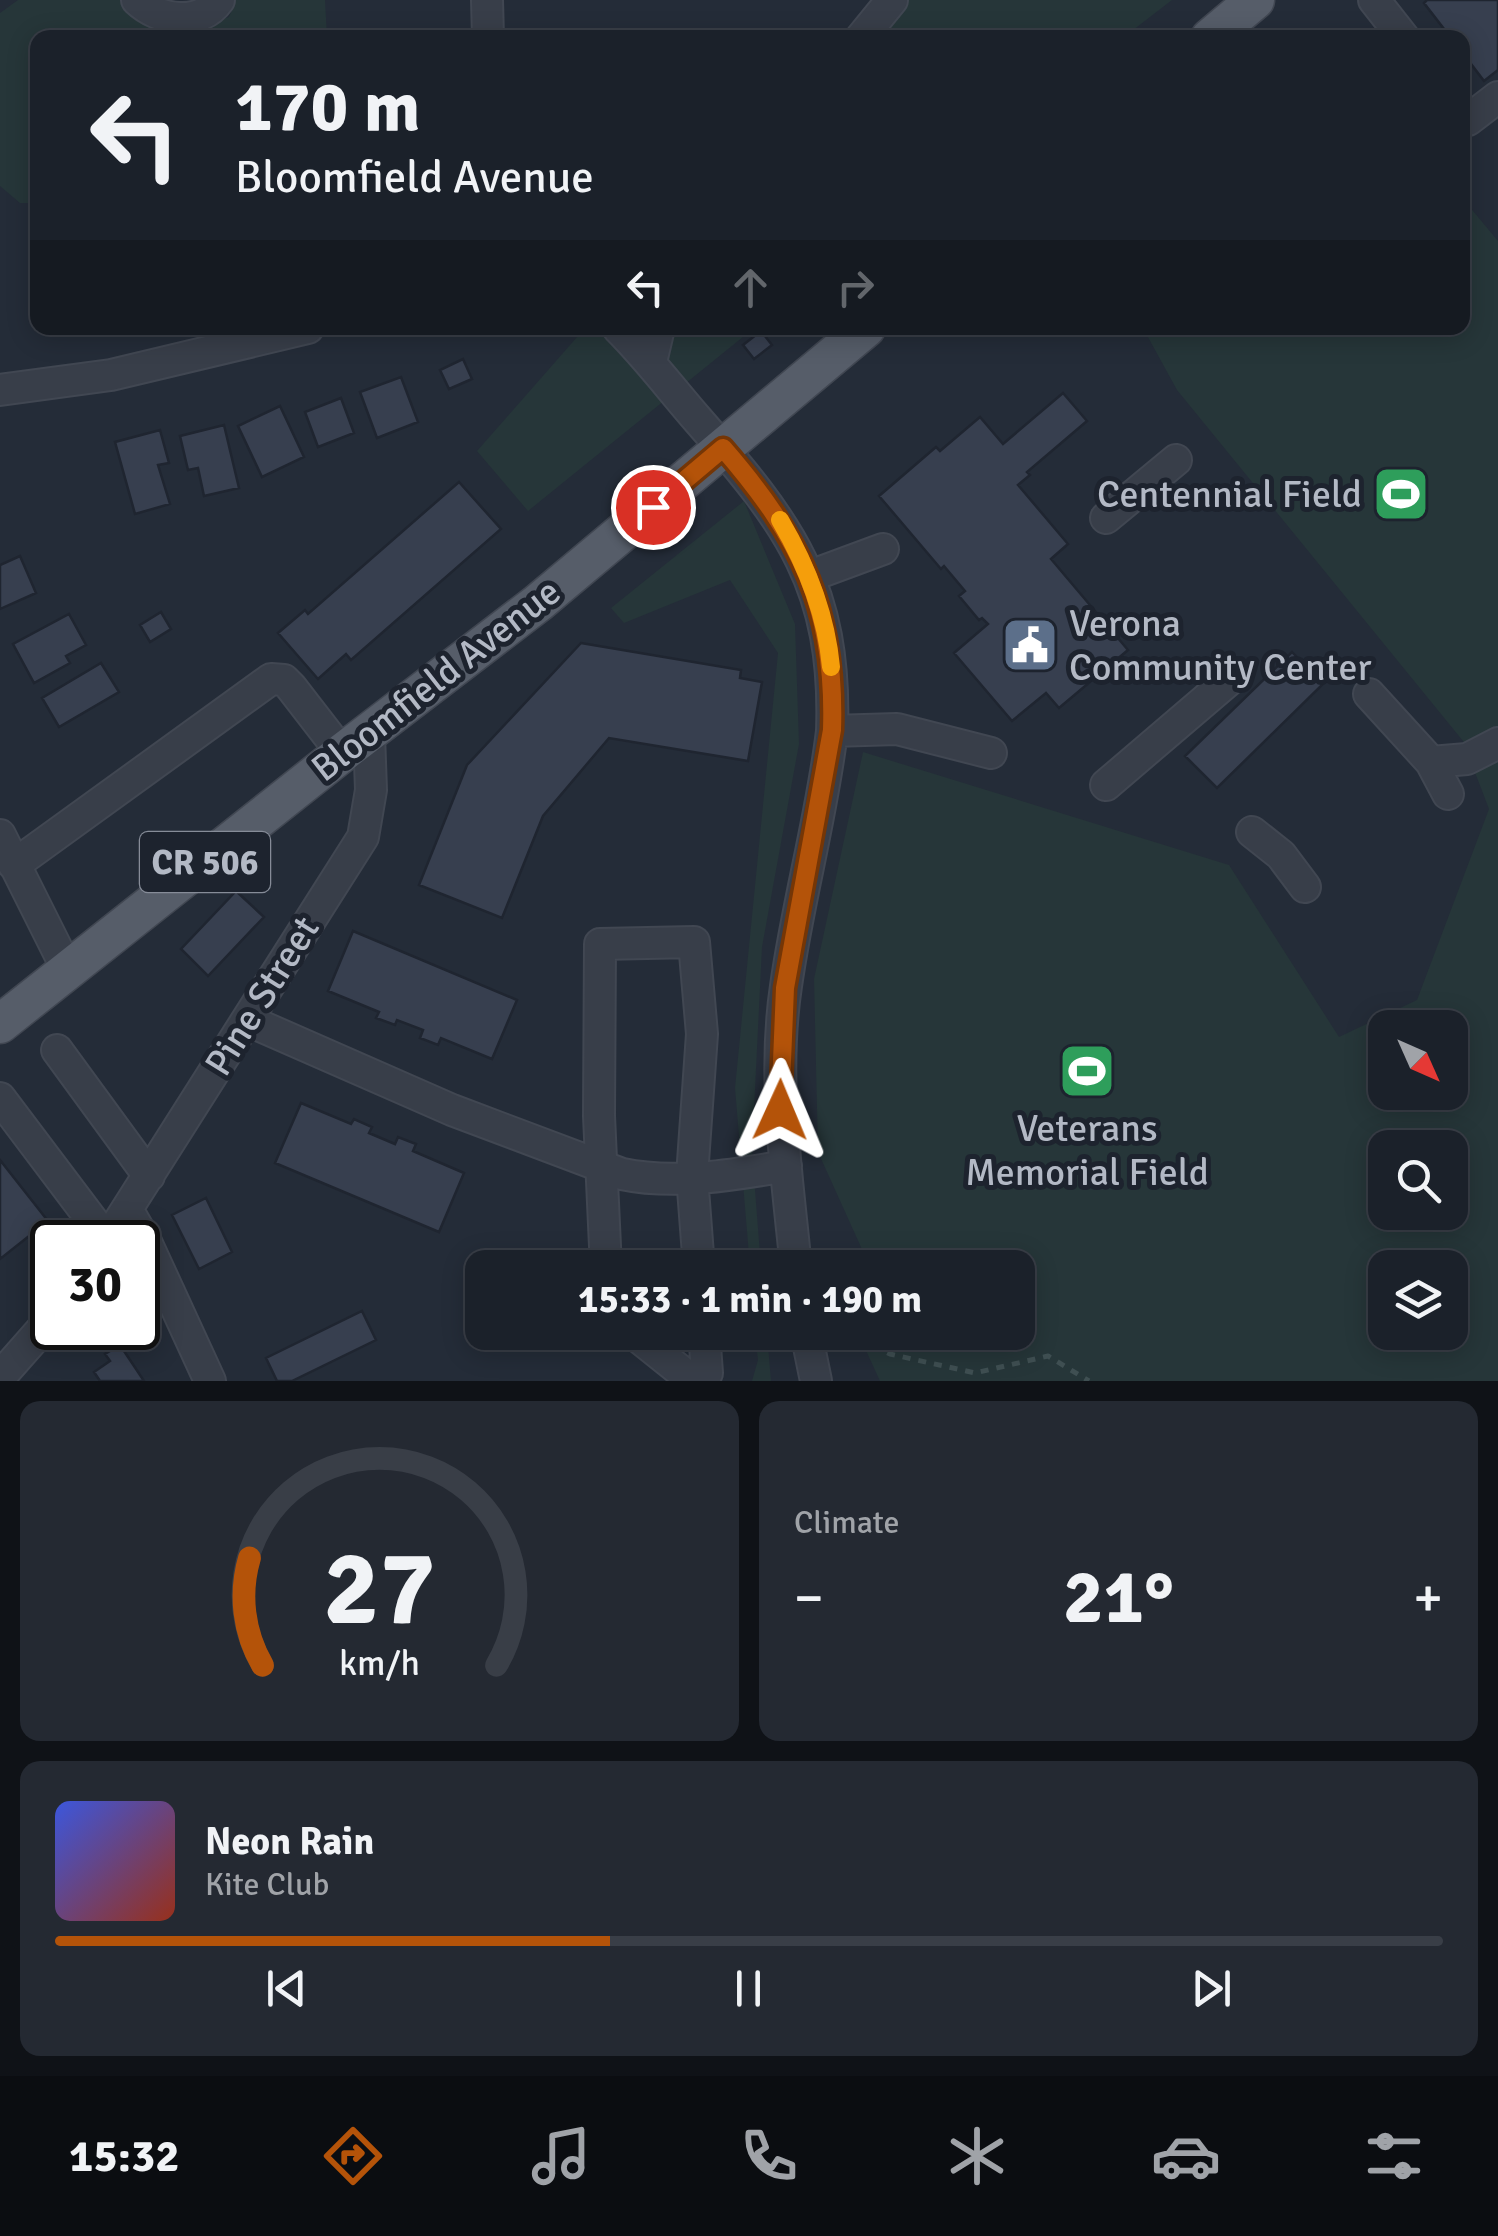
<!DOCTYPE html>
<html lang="en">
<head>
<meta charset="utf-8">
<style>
  :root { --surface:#1b212a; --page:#242932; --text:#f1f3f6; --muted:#a0a3a8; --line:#393e47; --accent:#b45309 }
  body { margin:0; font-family:Signika,sans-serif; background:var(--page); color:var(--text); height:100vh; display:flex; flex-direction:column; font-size:38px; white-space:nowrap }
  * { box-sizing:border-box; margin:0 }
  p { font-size:32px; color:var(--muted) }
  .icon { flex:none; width:55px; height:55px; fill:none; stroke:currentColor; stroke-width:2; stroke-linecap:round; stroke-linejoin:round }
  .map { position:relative; height:1381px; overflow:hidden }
  .panel { display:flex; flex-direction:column; gap:20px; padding:20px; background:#0f1217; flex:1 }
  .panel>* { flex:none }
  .banner { position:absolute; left:30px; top:30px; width:1440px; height:305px; border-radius:20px; box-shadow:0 5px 25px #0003,0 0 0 2px var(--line); background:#1b212a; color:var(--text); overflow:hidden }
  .needle { width:65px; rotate:135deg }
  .controls { position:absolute; left:1368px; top:1010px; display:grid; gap:20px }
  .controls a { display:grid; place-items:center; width:100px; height:100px; border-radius:20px; background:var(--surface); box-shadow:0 5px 25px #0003,0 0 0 2px var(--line); font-size:50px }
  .speed { position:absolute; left:30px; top:1220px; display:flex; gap:20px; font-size:50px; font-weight:700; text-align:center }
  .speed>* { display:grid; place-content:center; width:130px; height:130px; border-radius:50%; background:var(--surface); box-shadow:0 5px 25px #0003,0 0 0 2px var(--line); line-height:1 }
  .speed .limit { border:5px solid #111; border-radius:15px; background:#fff; color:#111 }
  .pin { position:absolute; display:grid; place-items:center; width:85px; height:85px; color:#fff; margin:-42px; border:5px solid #fff; border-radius:50%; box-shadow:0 2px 10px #0007 }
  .me { position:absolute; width:110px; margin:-55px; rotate:1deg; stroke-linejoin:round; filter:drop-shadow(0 0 8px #0008) }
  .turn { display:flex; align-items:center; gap:35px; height:210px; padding:0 40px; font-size:45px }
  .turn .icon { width:130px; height:130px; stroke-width:2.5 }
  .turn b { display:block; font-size:70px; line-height:85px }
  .lanes { display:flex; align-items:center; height:95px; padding:0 40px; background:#0003; justify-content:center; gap:50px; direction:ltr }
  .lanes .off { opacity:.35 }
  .big { font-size:75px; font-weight:700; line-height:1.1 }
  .panel .widget { flex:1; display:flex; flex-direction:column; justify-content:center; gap:15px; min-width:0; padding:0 35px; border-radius:20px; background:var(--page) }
  .panel .dial { align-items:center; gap:0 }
  .dial svg { height:260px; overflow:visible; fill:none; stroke:var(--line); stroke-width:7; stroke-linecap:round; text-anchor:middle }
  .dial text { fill:var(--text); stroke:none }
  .song { display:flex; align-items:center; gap:30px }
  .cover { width:120px; height:120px; border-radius:15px; background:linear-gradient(135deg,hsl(230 70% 55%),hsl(10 70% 35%)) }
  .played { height:10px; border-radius:5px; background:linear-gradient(90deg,var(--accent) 40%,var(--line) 40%) }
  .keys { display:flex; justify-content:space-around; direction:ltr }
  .heat { display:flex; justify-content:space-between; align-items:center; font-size:55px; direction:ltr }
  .panel .tiles { flex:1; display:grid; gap:20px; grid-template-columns:1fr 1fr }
  .widget:last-child { grid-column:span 2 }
  .trip { position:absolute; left:465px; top:1250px; width:570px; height:100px; border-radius:20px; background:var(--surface); box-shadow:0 5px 25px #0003,0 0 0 2px var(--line); font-weight:700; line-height:100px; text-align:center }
  .menu { display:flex; height:160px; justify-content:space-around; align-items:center; background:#0b0d11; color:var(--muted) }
  .menu .icon { width:70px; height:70px }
  .menu .on { color:var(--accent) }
  .menu b { font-size:45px; color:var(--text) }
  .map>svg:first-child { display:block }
  .green { fill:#263639; fill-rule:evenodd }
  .building { fill:#373f4f; stroke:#1f2530; stroke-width:2.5 }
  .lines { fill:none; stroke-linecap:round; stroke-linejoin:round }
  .minor-casing { stroke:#414752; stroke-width:34 }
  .major-casing { stroke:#414752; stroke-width:41 }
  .path { stroke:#3f4f52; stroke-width:5; stroke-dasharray:8 8; stroke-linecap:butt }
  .minor { stroke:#383e49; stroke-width:30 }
  .major { stroke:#565d69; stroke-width:38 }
  .route-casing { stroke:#753606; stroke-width:25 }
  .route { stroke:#b45309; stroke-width:18 }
  .slow { stroke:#f59e0b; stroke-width:18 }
  .labels { text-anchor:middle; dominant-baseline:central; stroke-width:10; stroke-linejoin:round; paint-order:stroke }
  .shield { fill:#1d232e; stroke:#868c98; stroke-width:2.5 }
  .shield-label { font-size:35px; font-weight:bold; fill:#b3b9c5 }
  .poi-label { font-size:38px; fill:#b3b9c5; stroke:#1d232e; text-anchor:end }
  .street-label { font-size:38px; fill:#b3b9c5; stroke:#1d232e }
</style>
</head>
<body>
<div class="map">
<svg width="1498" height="1381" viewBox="0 0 1498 1381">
  <rect width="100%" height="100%" fill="#242c38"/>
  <path class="green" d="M18,0H124L162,37L38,38L37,203H20L0,186V13Z
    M236,0H325L327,37L164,38L229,17Z
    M872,0H1172L1124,37L839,38Z
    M1463,199L1498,241V1381H880L858,1333H892L903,1344L899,1333L1018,1332V1268L870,1267L818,1152L814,979L863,752L1229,865L1339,1037L1417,1000L1489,809L1463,741L1177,390L1143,328H1462ZM1385,1028H1450V1092H1385ZM1385,1148H1450V1212H1385ZM1385,1268H1450V1332H1385Z
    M585,328H754L528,511L477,451Z
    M744,501L795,624L799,744L762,947L752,1151L761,1267H750L735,1088L778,653L730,580L624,623L611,608Z
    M755,1333H767L771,1381H752L758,1360Z"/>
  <path class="building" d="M1427,0H1498V70L1484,81L1462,52V38H1451L1424,3Z
    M761,331L772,345L754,359L743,345Z
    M463,359L472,379L449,389L440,370Z
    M401,377L418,422L377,438L360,392Z
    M1063,393L1087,421L1027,472L1030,475L1018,485L1068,544L1051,559L1128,650L1059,708L1046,693L1012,721L954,653L988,624L982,618L979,620L959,596L965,591L944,566L941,569L879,496L936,447L940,451L980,417L1003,444Z
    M341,398L354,433L318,447L305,412Z
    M280,406L304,457L262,477L238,426Z
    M224,425L239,488L204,496L198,468L188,470L180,436Z
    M160,430L169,463L158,465L170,504L135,514L115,442Z
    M459,482L501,529L351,660L346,654L318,679L278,633L305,610L308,614Z
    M20,556L36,593L0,609V565Z
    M161,612L171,629L150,642L140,625Z
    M69,614L86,645L66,656L70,663L34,683L13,644Z
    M581,643L741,670L740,678L762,682L748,761L609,738L543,816L502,918L419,885L467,765Z
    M1292,652L1323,684L1217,788L1185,756Z
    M101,663L119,692L59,727L42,698Z
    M236,891L264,917L208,976L181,949Z
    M353,931L517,1000L492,1059L441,1038L438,1045L420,1038L423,1030L397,1020L395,1025L376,1018L379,1012L328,991Z
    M301,1103L351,1124L354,1119L372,1127L369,1133L395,1144L398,1137L416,1144L413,1151L464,1173L439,1232L275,1163Z
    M0,1160L48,1221L0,1259Z
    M206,1198L232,1252L199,1269L172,1215Z
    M362,1311L376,1340L292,1381H277L266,1358Z
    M120,1345L144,1381H100L94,1372L110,1361L105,1354Z"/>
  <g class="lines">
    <g class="minor-casing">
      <path id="minor" d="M137,0C159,21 200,27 219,0
        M487,0L488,38
        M1374,0L1404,38
        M861,38L892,0
        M1462,113L1468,120L1498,97
        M618,328C647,357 671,389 698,420C789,524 837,586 832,731C822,816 798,900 786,986C772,1080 787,1174 796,1268
        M651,362L659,328
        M0,390L111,375L308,328
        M1106,518L1176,460
        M810,576L883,549
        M1369,694L1431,762L1448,794
        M832,731L897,729L991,753
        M1431,762L1467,759L1498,743
        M1106,785L1236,674
        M1252,832L1281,855L1305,887
        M0,835L68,971
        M14,865L271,679L284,680L291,687L342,753
        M247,1020L452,1110L622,1174C674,1185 734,1175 786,1166
        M57,1050L149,1176
        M0,1098L107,1240
        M127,1209L147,1244L210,1381
        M106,1242L363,837L371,790L369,734
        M606,1268L599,1116L600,944L694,942L702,1034L692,1176L699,1268
        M632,1332L687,1376L700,1380L707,1373L704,1332
        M806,1332L816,1381
        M0,1377L52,1318"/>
    </g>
    <g class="major-casing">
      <path id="major" d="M1210,38L1255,0
        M0,1024L342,753L538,603L866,328"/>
    </g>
    <path class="path" d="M844,1332L890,1354L975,1373L1048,1356L1089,1381"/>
    <use href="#minor" class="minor"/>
    <use href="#major" class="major"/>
  </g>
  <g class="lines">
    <g class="route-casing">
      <path id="route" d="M653,507L723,448C801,538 836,609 832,730L785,988L780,1110"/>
    </g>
    <use href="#route" class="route"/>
    <path class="slow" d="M780,520C807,566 826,613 831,667"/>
  </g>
  <defs>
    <g id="stadium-square" transform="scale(2.875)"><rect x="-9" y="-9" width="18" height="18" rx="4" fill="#2e9e5b" stroke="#1d232e"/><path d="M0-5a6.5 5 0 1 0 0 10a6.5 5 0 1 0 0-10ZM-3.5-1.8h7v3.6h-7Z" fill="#fff"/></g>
    <g id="civic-square" transform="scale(2.875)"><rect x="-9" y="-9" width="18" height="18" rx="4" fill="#5c6f8a" stroke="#1d232e"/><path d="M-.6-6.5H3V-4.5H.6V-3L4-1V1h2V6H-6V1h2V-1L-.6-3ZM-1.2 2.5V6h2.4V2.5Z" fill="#fff"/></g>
  </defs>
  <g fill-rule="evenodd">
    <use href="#stadium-square" x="1401" y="494"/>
    <use href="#civic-square" x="1030" y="645"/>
    <use href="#stadium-square" x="1087" y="1071"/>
  </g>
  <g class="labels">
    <rect class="shield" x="140" y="832" width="130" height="60" rx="8"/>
    <g class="shield-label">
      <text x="205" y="862">CR 506</text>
    </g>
    <g class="poi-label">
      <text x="1362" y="494">Centennial Field</text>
      <text x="1069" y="623" text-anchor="start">Verona<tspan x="1069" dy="44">Community Center</tspan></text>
      <text x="1087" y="1128" text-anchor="middle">Veterans<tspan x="1087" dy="44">Memorial Field</tspan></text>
    </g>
    <g class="street-label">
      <text transform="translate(436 680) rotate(-38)">Bloomfield Avenue</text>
      <text transform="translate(262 996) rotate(-58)">Pine Street</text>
    </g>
  </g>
</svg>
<div class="controls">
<a><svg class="needle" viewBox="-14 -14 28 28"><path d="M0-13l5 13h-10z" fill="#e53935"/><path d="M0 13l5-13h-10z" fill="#a0a3a8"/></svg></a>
<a><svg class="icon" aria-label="search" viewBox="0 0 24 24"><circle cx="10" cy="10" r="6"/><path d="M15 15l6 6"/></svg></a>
<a><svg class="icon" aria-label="layers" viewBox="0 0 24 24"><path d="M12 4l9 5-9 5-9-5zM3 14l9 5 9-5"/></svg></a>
</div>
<div class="speed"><div class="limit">30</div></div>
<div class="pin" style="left:653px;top:507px;background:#d93025"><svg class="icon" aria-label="arrive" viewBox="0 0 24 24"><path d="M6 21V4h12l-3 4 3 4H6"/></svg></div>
<svg class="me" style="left:780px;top:1110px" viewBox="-20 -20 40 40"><path d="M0-17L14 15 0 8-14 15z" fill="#b45309" stroke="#fff" stroke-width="4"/></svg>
<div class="trip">15:33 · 1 min · 190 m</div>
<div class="banner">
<div class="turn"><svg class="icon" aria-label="left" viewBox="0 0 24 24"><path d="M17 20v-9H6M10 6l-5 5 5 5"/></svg><div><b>170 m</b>Bloomfield Avenue</div></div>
<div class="lanes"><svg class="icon" aria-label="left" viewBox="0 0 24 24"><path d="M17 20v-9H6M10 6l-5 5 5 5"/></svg><svg class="icon off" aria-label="ahead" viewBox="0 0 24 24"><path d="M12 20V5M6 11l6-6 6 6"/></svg><svg class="icon off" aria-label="right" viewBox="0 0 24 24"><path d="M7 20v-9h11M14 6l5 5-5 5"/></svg></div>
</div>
</div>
<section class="panel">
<div class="tiles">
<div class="widget dial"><svg viewBox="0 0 100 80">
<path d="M14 69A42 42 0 1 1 86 69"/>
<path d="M14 69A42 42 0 0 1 10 36" stroke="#b45309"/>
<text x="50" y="56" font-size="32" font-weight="700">27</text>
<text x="50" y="72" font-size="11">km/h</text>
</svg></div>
<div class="widget"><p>Climate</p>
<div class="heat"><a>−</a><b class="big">21°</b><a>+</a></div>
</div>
<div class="widget">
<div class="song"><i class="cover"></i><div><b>Neon Rain</b><p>Kite Club</p></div></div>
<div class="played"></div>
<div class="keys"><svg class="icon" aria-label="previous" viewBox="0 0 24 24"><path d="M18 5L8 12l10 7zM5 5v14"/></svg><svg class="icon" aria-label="pause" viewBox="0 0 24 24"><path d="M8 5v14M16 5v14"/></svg><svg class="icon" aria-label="next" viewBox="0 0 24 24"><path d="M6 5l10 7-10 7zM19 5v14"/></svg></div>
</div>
</div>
</section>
<nav class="menu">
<b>15:32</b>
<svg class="icon on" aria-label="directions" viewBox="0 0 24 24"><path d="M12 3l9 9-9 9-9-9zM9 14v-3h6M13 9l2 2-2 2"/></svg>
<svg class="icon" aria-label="music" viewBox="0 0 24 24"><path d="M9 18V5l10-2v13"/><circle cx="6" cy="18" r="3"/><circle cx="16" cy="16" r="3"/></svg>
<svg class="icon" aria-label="phone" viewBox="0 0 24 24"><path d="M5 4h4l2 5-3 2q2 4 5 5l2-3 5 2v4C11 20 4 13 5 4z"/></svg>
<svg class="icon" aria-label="climate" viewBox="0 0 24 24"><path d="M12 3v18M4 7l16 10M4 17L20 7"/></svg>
<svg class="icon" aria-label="car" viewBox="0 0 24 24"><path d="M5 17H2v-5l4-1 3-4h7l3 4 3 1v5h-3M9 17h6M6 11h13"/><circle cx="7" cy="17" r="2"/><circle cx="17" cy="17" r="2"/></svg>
<svg class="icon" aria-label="filters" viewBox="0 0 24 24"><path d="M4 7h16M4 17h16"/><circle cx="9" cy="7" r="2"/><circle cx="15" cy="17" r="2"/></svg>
</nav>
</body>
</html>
